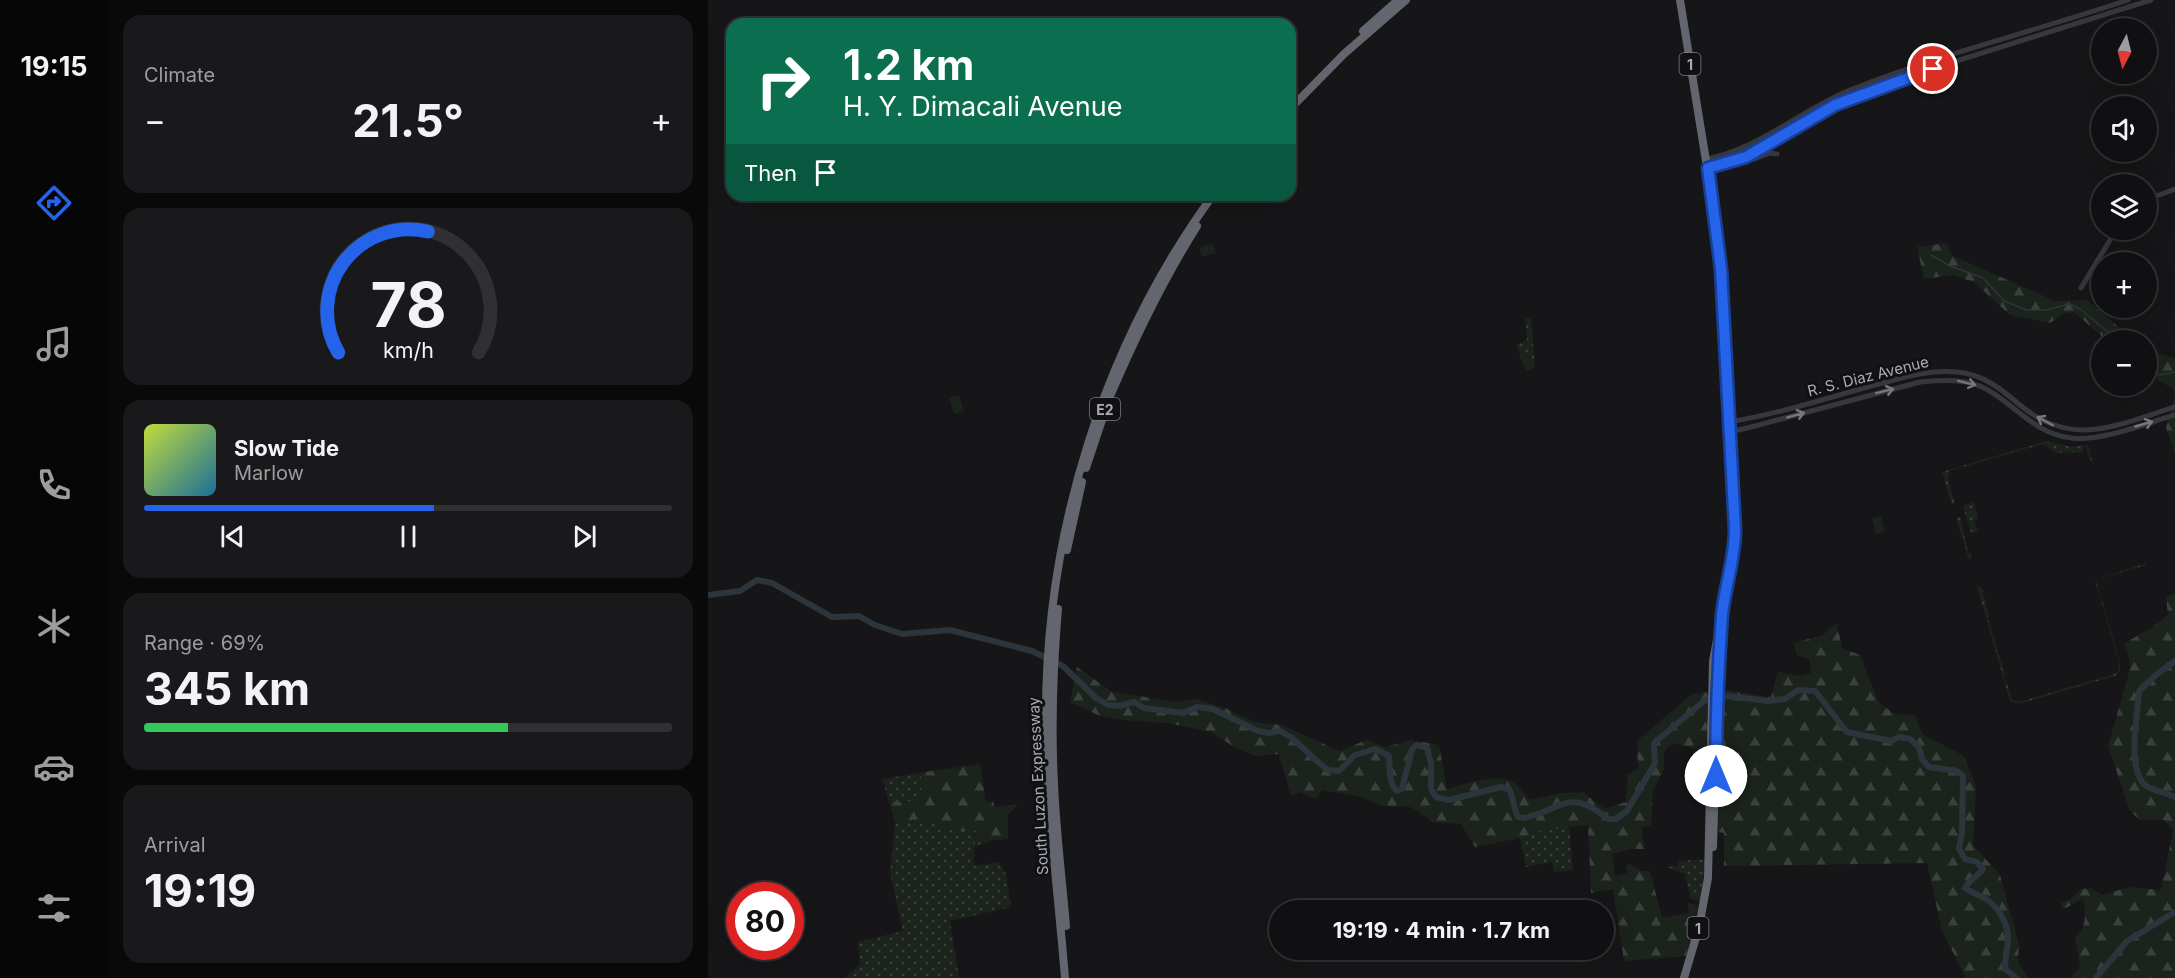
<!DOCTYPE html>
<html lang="en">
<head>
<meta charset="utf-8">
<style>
  :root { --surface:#101012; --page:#19191b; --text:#f1f3f6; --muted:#9c9d9f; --line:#303032; --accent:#2563eb }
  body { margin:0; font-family:Inter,sans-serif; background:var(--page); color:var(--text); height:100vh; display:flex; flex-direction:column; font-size:22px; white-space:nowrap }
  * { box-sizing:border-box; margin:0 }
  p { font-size:20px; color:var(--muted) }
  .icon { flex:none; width:33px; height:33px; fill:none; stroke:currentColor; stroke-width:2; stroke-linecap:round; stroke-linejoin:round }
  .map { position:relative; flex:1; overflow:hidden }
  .panel { display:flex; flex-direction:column; gap:15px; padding:15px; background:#09090a; width:600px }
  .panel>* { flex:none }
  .top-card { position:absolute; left:18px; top:18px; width:570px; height:183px; border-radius:18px; box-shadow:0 6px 24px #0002,0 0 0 2px var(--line); background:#0b6e4f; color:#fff; overflow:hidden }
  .needle { width:39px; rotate:187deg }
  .tools { position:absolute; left:1383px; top:18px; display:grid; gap:12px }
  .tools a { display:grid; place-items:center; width:66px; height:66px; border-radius:50%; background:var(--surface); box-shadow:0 6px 24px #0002,0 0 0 2px var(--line); font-size:30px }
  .speed { position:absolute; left:18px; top:882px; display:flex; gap:12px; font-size:30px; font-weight:700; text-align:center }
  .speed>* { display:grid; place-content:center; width:78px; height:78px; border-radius:50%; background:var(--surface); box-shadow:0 6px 24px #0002,0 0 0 2px var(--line); line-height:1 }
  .speed .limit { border:9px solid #d22; background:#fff; color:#111 }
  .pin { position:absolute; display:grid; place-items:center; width:51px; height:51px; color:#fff; margin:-26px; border:3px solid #fff; border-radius:50%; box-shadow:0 2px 6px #0007 }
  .me { position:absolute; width:66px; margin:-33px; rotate:0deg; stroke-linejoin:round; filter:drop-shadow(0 0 4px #0008) }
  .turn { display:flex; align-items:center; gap:21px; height:126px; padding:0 18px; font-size:27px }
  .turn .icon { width:78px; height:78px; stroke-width:2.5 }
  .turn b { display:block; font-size:42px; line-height:51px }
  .then { display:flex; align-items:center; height:57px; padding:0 18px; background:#0003; gap:12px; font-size:22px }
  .big { font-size:45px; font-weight:700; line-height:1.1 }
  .panel .tile { flex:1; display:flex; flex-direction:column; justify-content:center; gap:9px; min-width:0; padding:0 21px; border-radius:18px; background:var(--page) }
  .panel .dial { align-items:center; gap:0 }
  .dial svg { height:156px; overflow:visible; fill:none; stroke:var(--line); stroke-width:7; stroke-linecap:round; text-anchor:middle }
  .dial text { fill:var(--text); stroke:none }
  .song { display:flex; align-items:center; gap:18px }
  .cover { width:72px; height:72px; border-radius:9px; background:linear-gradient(135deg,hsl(70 70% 55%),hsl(200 70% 35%)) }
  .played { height:6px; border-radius:3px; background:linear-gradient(90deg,var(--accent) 55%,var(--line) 55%) }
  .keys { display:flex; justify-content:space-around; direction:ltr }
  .heat { display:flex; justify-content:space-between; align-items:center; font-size:33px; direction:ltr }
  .charge { height:9px; border-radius:4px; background:linear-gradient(90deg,#34c759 69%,var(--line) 0) }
  .trip { position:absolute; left:561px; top:900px; width:345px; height:60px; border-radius:30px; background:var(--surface); box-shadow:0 6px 24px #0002,0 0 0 2px var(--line); font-weight:700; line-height:60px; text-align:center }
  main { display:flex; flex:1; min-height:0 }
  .dock { display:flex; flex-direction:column; width:108px; justify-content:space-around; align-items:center; background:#060607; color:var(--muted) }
  .dock .icon { width:42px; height:42px }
  .dock .on { color:var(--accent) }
  .dock b { font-size:27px; color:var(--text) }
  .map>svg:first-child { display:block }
  .grass { fill:url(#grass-dots) }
  .forest { fill:url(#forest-firs) }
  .pitch { fill:#1c231d }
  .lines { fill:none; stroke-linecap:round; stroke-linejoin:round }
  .stream { stroke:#2c353c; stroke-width:1.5 }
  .river { stroke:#2c353c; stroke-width:6 }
  .minor-tunnel { stroke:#333438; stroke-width:5; stroke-dasharray:5 2.5; stroke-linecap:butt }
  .minor { stroke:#37383d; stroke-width:5 }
  .highway { stroke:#63666e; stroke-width:8 }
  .oneway { stroke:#757881 }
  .route-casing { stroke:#184099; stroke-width:15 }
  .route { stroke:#2563eb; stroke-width:10 }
  .labels { text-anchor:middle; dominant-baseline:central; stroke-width:6; stroke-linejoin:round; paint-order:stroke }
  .shield { fill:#111113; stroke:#7b7e86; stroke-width:1.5 }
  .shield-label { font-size:14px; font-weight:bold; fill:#a8adb8 }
  .street-label { font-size:15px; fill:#a8adb8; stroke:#111113 }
</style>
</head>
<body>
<main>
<nav class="dock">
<b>19:15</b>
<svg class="icon on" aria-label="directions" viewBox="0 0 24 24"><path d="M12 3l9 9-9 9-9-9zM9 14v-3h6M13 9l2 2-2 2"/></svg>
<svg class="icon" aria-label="music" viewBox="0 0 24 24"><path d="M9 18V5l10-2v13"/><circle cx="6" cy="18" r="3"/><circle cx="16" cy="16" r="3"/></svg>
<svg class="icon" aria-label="phone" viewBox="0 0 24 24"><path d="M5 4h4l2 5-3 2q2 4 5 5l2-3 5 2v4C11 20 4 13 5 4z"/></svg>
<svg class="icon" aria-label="climate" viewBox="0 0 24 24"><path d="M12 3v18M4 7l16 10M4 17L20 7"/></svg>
<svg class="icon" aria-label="car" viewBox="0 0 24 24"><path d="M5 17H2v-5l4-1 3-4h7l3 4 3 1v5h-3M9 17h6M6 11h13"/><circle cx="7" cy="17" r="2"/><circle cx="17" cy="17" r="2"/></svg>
<svg class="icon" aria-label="filters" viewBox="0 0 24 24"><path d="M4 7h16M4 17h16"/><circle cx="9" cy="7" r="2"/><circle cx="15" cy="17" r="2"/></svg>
</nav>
<section class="panel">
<div class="tile"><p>Climate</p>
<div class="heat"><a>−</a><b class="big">21.5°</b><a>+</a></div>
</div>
<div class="tile dial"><svg viewBox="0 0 100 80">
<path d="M14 69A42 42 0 1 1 86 69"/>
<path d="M14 69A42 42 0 0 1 60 7" stroke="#2563eb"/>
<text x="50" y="56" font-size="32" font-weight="700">78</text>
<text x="50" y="72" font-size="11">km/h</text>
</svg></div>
<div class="tile">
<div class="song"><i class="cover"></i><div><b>Slow Tide</b><p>Marlow</p></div></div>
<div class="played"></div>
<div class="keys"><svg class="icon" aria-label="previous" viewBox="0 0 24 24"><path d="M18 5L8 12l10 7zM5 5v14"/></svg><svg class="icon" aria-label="pause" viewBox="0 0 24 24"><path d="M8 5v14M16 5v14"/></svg><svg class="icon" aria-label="next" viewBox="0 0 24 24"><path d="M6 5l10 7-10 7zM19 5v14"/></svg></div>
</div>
<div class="tile"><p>Range · 69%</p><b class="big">345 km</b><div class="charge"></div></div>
<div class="tile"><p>Arrival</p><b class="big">19:19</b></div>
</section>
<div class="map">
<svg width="1467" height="978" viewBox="0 0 1467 978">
  <defs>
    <pattern id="grass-dots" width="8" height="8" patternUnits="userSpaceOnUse" patternTransform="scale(1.5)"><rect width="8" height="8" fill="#1c231d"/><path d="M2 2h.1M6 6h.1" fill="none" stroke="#3a403c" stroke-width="1.8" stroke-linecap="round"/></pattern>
    <pattern id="forest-firs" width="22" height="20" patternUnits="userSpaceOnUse" patternTransform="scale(1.5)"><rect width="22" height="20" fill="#1c231d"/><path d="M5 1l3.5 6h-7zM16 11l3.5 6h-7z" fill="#3a403c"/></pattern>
  </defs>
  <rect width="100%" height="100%" fill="#161618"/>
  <path class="grass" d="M823,317L827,367L818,371L808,345L819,340L817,319Z
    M1338,441L1364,447L1380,445L1385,465L1379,452L1378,446H1376L1375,452L1348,453L1336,445H1331L1242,471L1240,479L1247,503L1244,505L1234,472Z
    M1268,501L1266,503L1270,519L1266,521L1269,529L1272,530L1263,533L1255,506Z
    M1252,517L1260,550L1264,558L1261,560L1248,518Z
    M1438,563V565L1388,580L1412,662C1413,668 1412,672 1407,676L1311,704L1302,701L1269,587L1273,586L1281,614L1280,619L1297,675L1296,680H1298L1304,699L1311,702L1406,674L1410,671L1411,662L1387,580Z
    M210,773L214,778L212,801L181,802L174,779Z
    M208,819L231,824L247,831H268L266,856L267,866L290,862L298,874L303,907L242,921L251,978H137L152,964L150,942L195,931L182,872L187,823Z
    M861,826L865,870L846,872L844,862L818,867L812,838L831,831Z
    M990,859L997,860L993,902L983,899L977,874L957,867L970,866V862Z"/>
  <path class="forest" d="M1238,243L1245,256L1347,301L1379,300L1426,340H1398L1366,312L1357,313L1342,323L1302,315L1266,282L1244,275L1216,279L1209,247Z
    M1439,350L1467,358V390L1439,373Z
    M1467,396V454L1458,428Z
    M1467,594V978H1362L1372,967L1367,937C1379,928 1378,912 1375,899C1367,901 1363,907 1354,909L1353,903L1364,898L1373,889L1383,888L1394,895L1422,887L1453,890L1465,830L1456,820H1432L1422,811L1400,746L1423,666L1417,643L1443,628L1460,615L1458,597Z
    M1129,623L1134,648L1152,655L1171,703L1187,714L1207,715L1214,734L1256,756L1268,786L1265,845L1292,875L1311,945L1310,962L1320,978H1258L1234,931L1219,863L1016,866V833L1010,832L1012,726L1015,690C1031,691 1046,696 1063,697L1070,672L1090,676L1103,673L1101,659L1089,655L1086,643L1115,635Z
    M369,667L404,692L470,702L488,699L517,708L547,722L574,725L631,751L659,740L678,747L702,740L731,745L739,789C754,785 786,774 801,780C809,783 816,794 822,800L853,793L875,792L896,809L918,802L920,774L930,769L929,741L984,694L1001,692L1000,759L985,754L986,749L970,744L961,745L956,752V769L945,791L943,825L933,828L937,849H923L904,854L907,876L919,873L918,866L922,864L934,871H942L954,918L981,913L980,903L991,906L978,956L916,961L905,889L883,893L880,825L831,831L812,838L767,847L753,824L725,822L703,807L675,806L653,797L615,790L607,799L593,792L583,796L571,754L547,756L525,746L503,732L459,723L414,720L392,716L362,702Z
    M272,764L278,802L285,801L287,807L310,804L300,815V839L286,840L267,846L268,831H247L231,824L208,819L187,823L181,802L212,801L214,778L210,773Z"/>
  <path class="pitch" d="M505,243L508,253L494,257L491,248Z
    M821,351L827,367L818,370L812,354Z
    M251,395L256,411L246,414L241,398Z
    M1173,516L1177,532L1168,534L1164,518Z"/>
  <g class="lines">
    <path class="stream" d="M1223,255L1242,266L1275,278L1296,301L1318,310H1338L1361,304L1372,309L1410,340
      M1438,366L1451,375L1467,372"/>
    <path class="river" d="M0,595L32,591L49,580L64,583L124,617L151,616L167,625L194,634L242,630L324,651L355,666L388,698L400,705L411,706L426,702L436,708L475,713L489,707L505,709L550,731L561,733L572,731L584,738L610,762L620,770L631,771L647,755L667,749L681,756C682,767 680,783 689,791L694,789L704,749L709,745L719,748L723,763V789L728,797L741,800L793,787L801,789C806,798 805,808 810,817L816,818C856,809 860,787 900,819H908L919,811L947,763L946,743L996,701L1020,696L1060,701L1077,699L1090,690L1107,691L1139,732L1183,741L1191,737L1202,739L1211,747L1214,759L1221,767L1249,771L1255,776L1254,833L1251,849L1257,859L1269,862L1275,869C1270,876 1260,881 1257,888C1263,892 1268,894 1274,897C1289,903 1301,925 1300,940C1299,950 1297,959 1297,969L1308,978
      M1467,661L1448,675L1431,691C1430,714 1417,774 1440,787C1448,791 1459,793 1467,797
      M1388,978L1419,941L1467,912"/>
    <path class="minor-tunnel" d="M1037,145L1034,150L1036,157L1046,159"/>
    <path class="minor" d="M998,159C1052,149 1092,110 1142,90C1232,54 1328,31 1420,0
      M1046,159L1062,153L1069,154
      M1000,168L1038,157L1118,109L1144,98L1201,76L1443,0
      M1438,200L1467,189
      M1373,288L1408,230
      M1021,422C1070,414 1116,399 1163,386C1191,379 1219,369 1249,372C1275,374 1293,389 1312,405C1365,449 1408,425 1467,407
      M1022,428L1031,430L1047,426L1212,382C1235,380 1259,378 1280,390C1309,407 1328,434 1363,438C1392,442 1439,423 1467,415"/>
    <path class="highway" d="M972,0L1004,198L1013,269L1027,544L1005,661L1000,878L991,927L976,978
      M655,31L690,0
      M582,109L636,54L698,0
      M403,394C428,336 455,280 489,226
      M378,468L397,411
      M359,550L374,482
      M350,609C345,667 343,725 346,784C348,831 354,879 358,926
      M1005,847L1008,745
      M357,978C350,890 338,803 338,715C338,530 396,345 505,195"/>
  </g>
  <defs><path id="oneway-shaft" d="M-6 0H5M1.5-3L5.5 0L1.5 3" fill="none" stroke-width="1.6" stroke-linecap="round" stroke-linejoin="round" transform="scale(1.5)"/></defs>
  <g class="oneway">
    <use href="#oneway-shaft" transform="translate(1259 383) rotate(14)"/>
    <use href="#oneway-shaft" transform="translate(1177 391) rotate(-14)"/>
    <use href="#oneway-shaft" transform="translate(1088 415) rotate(-15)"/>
    <use href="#oneway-shaft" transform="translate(1337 421) rotate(-152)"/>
    <use href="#oneway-shaft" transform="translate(1436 424) rotate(-16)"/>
  </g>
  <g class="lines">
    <g class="route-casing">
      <path id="route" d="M1008,776C1008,721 1010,670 1014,615C1017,586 1027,559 1027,529L1013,269L1000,168L1038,157L1127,105L1225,69"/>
    </g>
    <use href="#route" class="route"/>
  </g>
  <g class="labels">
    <g class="shield">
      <rect x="971.5" y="53" width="21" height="22" rx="4.5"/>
      <rect x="382" y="398" width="30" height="22" rx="4.5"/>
      <rect x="979.5" y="917" width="21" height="22" rx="4.5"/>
    </g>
    <g class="shield-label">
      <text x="982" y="64">1</text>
      <text x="397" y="409">E2</text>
      <text x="990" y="928">1</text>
    </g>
    <g class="street-label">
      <text transform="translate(1160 376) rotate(-14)">R. S. Diaz Avenue</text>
      <text transform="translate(330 786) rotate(-93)">South Luzon Expressway</text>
    </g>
  </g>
</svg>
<div class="tools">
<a><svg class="needle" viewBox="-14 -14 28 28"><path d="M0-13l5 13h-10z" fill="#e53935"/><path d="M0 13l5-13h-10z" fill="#9c9d9f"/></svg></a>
<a><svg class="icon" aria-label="sound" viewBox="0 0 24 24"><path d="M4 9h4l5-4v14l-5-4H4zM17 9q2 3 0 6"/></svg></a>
<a><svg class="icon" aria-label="layers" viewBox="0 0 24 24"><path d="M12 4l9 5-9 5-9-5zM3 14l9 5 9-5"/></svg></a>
<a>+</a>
<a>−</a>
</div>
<div class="speed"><div class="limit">80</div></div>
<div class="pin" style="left:1225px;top:69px;background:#d93025"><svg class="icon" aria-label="arrive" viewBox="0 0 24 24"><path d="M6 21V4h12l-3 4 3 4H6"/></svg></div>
<svg class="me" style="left:1008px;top:776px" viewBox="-20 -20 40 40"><circle r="19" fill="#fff"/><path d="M0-13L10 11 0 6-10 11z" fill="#2563eb"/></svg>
<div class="trip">19:19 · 4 min · 1.7 km</div>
<div class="top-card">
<div class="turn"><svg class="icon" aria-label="right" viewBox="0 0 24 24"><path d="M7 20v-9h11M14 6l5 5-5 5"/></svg><div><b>1.2 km</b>H. Y. Dimacali Avenue</div></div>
<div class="then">Then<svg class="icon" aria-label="arrive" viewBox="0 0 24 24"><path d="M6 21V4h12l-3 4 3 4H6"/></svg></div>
</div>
</div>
</main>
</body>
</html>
